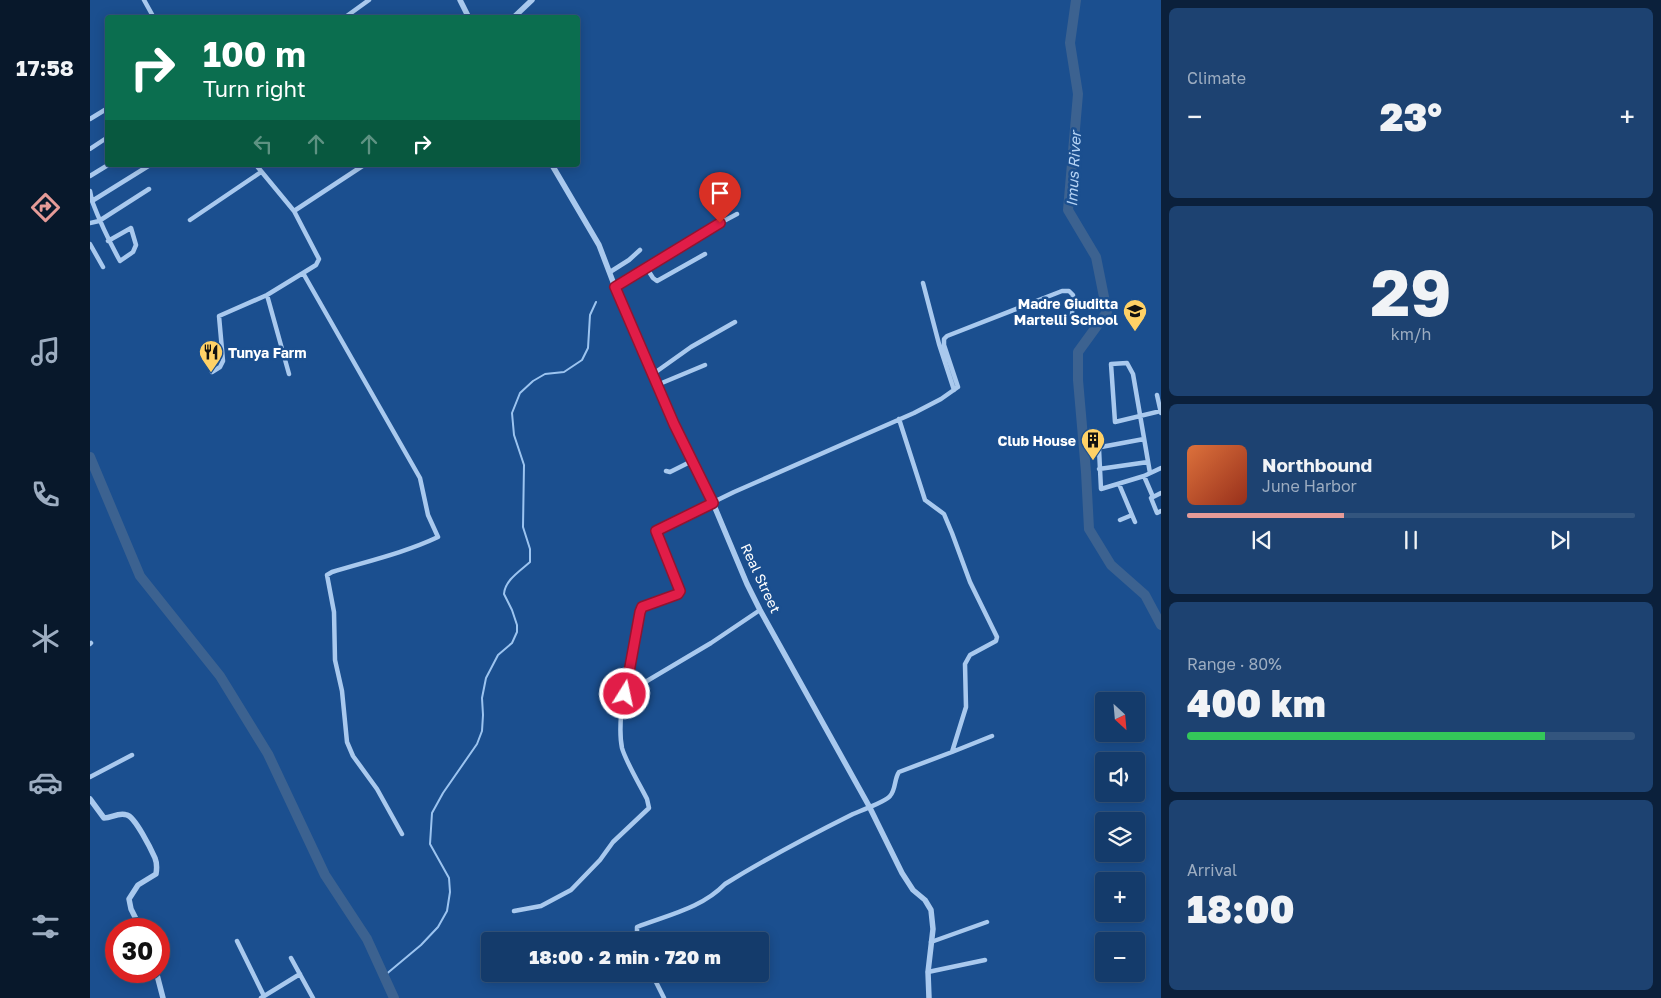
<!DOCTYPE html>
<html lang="en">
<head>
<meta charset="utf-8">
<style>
  :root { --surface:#143b6b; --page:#1d4271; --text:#f1f3f6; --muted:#9dadc1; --line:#33557e; --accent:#e69b98 }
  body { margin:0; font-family:"Golos Text",sans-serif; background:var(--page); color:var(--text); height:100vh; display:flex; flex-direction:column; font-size:19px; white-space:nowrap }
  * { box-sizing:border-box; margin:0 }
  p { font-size:16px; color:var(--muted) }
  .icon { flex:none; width:28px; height:28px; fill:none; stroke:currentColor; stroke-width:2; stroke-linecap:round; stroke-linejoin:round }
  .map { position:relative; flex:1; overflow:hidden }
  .drawer { display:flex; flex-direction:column; gap:8px; padding:8px; background:#0b203b; width:500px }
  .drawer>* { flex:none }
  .banner { position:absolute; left:15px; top:15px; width:475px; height:152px; border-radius:5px; box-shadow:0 2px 12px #0003,0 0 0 1px var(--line); background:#0b6e4f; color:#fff; overflow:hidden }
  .needle { width:32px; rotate:154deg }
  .buttons { position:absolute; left:1005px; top:692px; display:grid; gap:10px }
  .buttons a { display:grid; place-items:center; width:50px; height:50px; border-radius:5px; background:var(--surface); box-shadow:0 2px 12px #0003,0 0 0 1px var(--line); font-size:25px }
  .speed { position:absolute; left:15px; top:918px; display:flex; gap:10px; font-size:25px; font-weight:700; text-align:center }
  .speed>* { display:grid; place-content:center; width:65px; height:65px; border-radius:50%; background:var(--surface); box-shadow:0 2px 12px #0003,0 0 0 1px var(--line); line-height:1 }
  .speed .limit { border:8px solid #d22; background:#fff; color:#111 }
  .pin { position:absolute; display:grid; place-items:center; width:42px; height:42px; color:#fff; margin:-51px -21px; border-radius:50% 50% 50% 0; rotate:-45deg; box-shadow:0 0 5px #0007 }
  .pin .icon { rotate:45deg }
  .me { position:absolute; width:55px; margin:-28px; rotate:10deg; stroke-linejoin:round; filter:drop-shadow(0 0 4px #0008) }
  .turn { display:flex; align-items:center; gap:18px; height:105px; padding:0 15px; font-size:22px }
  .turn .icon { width:65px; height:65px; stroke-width:2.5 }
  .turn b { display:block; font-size:35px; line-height:42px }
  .lanes { display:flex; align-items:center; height:48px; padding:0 15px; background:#0003; justify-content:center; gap:25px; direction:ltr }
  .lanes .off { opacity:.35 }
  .big { font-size:38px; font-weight:800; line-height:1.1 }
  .drawer .tile { flex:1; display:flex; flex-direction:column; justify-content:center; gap:8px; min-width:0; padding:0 18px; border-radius:8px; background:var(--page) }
  .drawer .dial { align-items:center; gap:0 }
  .dial b { font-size:65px; line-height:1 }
  .song { display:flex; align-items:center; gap:15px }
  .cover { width:60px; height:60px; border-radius:8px; background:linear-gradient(135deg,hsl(20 70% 55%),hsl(10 70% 35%)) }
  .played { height:5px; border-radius:2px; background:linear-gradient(90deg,var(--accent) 35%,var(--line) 35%) }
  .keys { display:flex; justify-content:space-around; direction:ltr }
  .heat { display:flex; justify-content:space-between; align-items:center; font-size:28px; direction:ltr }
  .charge { height:8px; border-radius:4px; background:linear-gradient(90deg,#34c759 80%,var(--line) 0) }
  .trip { position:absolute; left:391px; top:932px; width:288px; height:50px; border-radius:5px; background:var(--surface); box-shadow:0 2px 12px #0003,0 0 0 1px var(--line); font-weight:800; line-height:50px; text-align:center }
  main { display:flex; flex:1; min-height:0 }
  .tab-bar { display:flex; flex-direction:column; width:90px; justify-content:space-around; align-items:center; background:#08182b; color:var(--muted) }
  .tab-bar .icon { width:35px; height:35px }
  .tab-bar .selected { color:var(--accent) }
  .tab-bar b { font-size:22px; color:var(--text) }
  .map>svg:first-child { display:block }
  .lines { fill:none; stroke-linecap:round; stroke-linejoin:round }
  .stream { stroke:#9cc4f0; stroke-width:2 }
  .river { stroke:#3c6290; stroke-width:10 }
  .minor { stroke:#a9c9ee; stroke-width:4.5 }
  .tertiary { stroke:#a9c9ee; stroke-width:5.5 }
  .route-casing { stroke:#92132f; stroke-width:12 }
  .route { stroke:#e11d48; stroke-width:9 }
  .labels { text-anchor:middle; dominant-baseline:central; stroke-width:5; stroke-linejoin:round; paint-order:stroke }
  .poi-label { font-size:14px; font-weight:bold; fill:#fff; stroke:#1b4f8f; text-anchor:end }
  .street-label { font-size:14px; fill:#fff; stroke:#1b4f8f }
  .water-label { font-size:15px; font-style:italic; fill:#b5d3f5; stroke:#1b4f8f }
</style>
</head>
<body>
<main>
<nav class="tab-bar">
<b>17:58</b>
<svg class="icon selected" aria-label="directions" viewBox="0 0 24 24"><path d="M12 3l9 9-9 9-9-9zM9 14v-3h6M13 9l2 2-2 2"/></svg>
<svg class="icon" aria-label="music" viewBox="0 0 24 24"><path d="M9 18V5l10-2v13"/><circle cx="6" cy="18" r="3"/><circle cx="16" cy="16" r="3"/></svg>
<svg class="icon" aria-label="phone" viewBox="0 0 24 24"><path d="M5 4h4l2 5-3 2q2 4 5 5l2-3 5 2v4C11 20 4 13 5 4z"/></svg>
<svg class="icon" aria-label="climate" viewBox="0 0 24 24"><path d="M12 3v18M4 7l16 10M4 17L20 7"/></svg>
<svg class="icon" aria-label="car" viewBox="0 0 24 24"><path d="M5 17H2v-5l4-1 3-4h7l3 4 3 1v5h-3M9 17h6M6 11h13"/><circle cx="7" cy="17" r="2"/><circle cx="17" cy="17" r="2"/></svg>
<svg class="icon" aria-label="filters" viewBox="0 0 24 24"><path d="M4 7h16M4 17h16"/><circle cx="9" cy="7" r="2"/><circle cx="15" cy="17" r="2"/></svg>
</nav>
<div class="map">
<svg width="1071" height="998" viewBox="0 0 1071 998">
  <rect width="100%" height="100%" fill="#1b4f8f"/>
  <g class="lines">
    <path class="stream" d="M294,976L331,945L348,927L357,911L360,892L359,878L340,844L342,813L353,793L387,744L392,731L393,715L392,698L396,678L408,655L422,643L427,632V625L422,610L414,594C415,580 430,571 440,562V549L433,527L434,465L424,435L422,413L430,393L443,381L455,374L474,372L492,360L498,348L500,315L506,302"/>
    <path class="river" d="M986,0L980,43L988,94L978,210L1006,257L1017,312L988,352V380L996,472L999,529L1021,565L1055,595L1071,625
      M0,457L50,576L130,676L178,754L235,875L277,939L304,998"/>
    <path class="minor" d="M54,0L64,18
      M254,18L279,0
      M0,119L18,108
      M0,149L18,137
      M166,165L204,211L229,259L226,265L213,273L330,478L338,515L348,537C314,553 278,561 242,572L237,575L244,612L245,660L252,691L257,742L263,756L287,789L312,834
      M0,176L18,165
      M0,191L2,201L60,165
      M2,201C10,222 19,241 30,261L43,252L46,245L41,228L18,241
      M204,211L274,165
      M100,220L171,172
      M0,223L9,221L59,189
      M0,244L13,267
      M556,267L563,278L567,281L615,254
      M520,272L539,260L550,250
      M833,283L849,344L864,390
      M525,287L613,232L647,214
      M177,295L199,374
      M122,372L130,367L133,361L129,316L177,295L213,273
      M563,374L601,347L645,322
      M567,385L615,365
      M1067,395L1071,413
      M1054,439L1011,447L1009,449L1011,489L1054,476L1071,468
      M1009,469L1058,462
      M576,471L580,472L602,461
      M1060,473L1043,374L1037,363L1021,364L1025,422L1071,411
      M1054,476L1063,497
      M1029,484L1045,522
      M1071,493L1061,498L1067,513L1071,511
      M1030,520L1042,515
      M0,644L1,643
      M535,694L621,643L670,610
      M862,752L902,736
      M0,777L42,755
      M424,911L451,906L481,890L510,860L523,842L559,808L557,799C550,785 536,762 532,748C525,714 543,648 550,612L555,605L588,594L589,591L567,534L568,529L644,492L824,413L851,399L868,387L854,345V339L857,336L972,291H979L983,295L982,316
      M147,941L174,996
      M550,941L547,932V927C578,915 612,908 635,884C677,858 719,836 763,814C770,811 797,801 800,796C806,790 804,779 809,772L862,752L876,707L875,664L880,655L906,641L907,637L880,582L862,533L854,514L835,500L809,419
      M841,942L897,922
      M201,958L223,998
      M838,972L895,960
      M562,974L574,998
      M171,998L210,974"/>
    <path class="tertiary" d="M370,0L379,18
      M423,18L442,0
      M462,165L509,245L525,287L584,425L623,503L657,584L670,610L779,806L812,873L823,890L835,900L841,910L843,929L838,972L839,998
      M0,799L14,818C22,818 28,812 37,815C45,817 61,849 65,858C67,863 67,868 66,874L48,885L39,899L41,909L51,929
      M66,971L73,998"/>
  </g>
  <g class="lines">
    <g class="route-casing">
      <path id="route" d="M535,694L550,612L552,607L588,594L590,591L566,531L623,503L584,424L525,287L630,223"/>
    </g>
    <use href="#route" class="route"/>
  </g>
  <defs>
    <g id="school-pin" transform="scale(1.25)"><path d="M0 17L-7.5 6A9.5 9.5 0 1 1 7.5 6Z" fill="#ffd166" stroke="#1b4f8f"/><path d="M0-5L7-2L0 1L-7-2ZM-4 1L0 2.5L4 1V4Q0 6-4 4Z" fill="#111"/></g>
    <g id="restaurant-pin" transform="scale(1.25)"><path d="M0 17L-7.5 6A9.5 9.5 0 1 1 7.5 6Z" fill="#ffd166" stroke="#1b4f8f"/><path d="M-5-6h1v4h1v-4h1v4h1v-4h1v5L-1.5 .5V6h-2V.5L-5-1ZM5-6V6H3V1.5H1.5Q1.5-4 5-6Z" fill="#111"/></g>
    <g id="building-pin" transform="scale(1.25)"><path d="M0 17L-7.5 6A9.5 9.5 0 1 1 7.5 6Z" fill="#ffd166" stroke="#1b4f8f"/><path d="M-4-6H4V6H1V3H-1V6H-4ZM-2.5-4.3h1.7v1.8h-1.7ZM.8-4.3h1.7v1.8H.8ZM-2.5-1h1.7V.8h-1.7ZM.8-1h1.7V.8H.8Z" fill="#111"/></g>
  </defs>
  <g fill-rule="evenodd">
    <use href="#school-pin" x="1045" y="311"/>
    <use href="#restaurant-pin" x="121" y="352"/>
    <use href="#building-pin" x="1003" y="440"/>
  </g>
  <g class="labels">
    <g class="poi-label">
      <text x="1028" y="303">Madre Giuditta<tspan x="1028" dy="16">Martelli School</tspan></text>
      <text x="138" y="352" text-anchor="start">Tunya Farm</text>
      <text x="986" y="440">Club House</text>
    </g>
    <g class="street-label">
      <text transform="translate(671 578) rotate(65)">Real Street</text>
    </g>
    <g class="water-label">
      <text transform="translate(983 169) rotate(-87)">Imus River</text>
    </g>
  </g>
</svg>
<div class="buttons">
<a><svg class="needle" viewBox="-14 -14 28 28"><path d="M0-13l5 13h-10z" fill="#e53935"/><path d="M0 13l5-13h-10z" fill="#9dadc1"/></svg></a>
<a><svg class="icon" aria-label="sound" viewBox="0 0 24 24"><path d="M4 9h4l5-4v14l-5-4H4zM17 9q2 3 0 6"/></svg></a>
<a><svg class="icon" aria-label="layers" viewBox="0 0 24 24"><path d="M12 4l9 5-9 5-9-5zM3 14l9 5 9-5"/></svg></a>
<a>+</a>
<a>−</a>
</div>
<div class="speed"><div class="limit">30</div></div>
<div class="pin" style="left:630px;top:223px;background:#d93025"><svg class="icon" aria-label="arrive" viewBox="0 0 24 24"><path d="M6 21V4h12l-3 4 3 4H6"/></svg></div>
<svg class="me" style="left:535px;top:694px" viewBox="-20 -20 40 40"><circle r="17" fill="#e11d48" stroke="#fff" stroke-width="3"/><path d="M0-11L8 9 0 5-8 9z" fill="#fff"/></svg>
<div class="trip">18:00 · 2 min · 720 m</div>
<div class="banner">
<div class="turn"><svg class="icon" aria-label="right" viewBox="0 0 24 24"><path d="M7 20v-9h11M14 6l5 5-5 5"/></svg><div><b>100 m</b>Turn right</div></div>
<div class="lanes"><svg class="icon off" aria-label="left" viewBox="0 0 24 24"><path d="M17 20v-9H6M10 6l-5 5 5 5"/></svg><svg class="icon off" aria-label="ahead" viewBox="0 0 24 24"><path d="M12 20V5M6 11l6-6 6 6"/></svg><svg class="icon off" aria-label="ahead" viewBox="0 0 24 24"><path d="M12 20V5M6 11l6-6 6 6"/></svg><svg class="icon" aria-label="right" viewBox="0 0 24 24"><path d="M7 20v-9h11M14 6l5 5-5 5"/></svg></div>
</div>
</div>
<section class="drawer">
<div class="tile"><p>Climate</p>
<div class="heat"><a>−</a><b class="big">23°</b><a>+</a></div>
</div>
<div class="tile dial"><b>29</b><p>km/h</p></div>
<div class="tile">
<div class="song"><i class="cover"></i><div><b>Northbound</b><p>June Harbor</p></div></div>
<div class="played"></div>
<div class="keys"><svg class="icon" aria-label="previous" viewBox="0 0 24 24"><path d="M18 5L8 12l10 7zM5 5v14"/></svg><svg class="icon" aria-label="pause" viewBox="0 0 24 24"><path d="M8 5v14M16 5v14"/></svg><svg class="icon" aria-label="next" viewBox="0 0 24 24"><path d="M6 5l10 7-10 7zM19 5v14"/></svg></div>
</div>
<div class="tile"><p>Range · 80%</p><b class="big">400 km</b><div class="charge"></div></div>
<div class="tile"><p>Arrival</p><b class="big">18:00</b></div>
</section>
</main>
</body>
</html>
